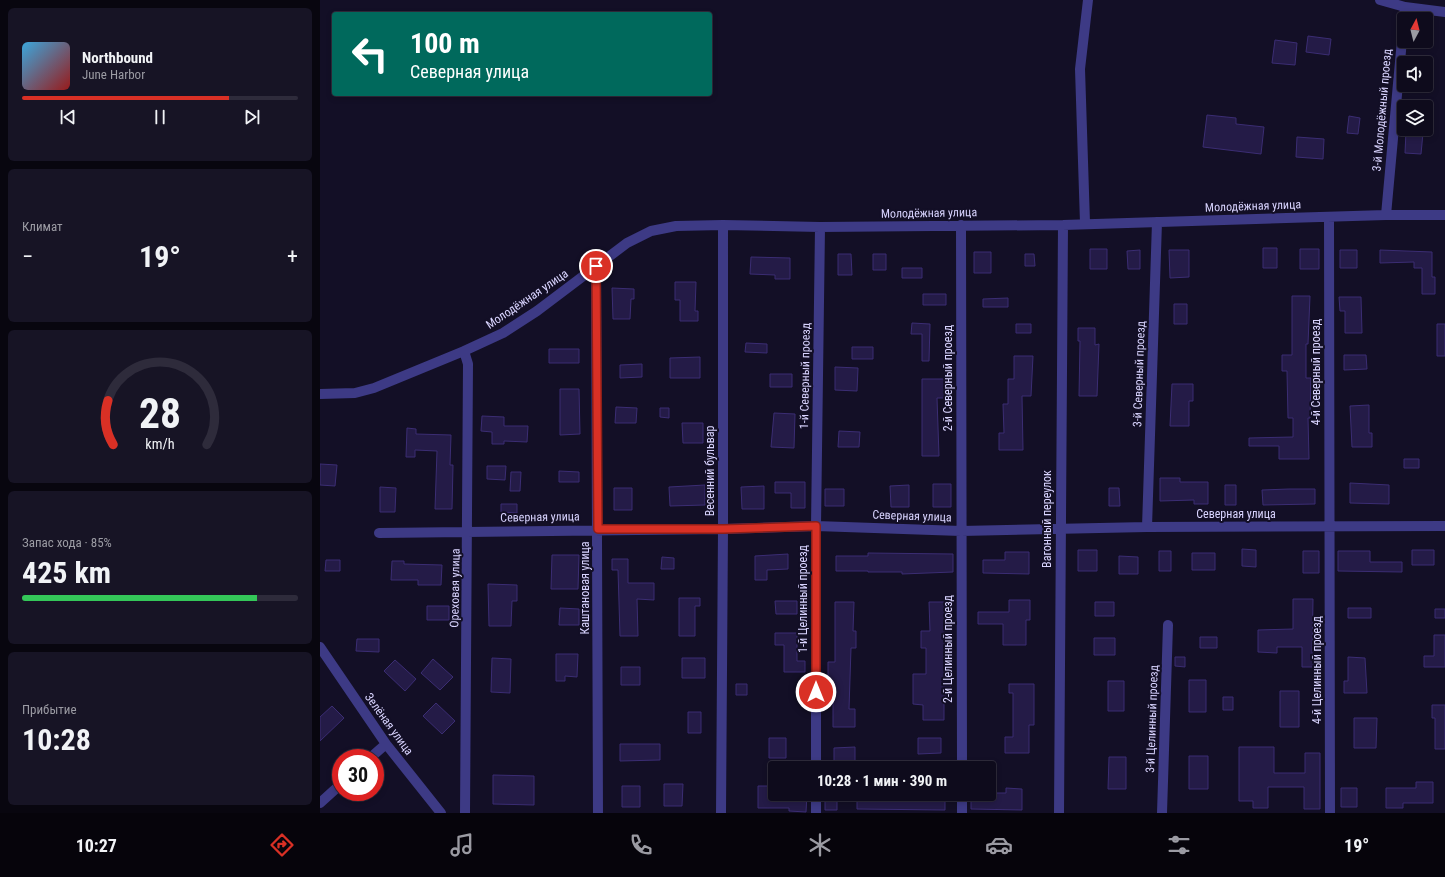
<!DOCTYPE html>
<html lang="ru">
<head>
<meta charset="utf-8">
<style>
  :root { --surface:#0e0b1c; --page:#171425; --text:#f1f3f6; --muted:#9b9ba3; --line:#2e2b3b; --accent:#d93025 }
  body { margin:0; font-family:"Roboto Condensed",sans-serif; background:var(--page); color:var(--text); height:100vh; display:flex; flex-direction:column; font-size:15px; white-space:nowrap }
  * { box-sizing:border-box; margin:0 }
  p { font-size:13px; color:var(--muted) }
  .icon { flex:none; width:22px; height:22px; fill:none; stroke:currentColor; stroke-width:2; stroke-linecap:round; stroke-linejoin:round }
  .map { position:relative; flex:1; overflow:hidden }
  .drawer { display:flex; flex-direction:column; gap:8px; padding:8px; background:#08060f; width:320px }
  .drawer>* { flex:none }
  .banner { position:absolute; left:12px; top:12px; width:380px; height:84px; border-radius:4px; box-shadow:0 2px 6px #0003,0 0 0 1px var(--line); background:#00695c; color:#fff; overflow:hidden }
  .needle { width:26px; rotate:7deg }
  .fabs { position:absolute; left:1077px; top:12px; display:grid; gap:8px }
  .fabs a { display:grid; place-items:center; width:36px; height:36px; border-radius:4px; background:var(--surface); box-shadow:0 2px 6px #0003,0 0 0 1px var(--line); font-size:20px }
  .speed { position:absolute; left:12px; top:749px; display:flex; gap:8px; font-size:20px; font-weight:700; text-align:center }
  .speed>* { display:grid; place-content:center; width:52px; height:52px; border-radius:50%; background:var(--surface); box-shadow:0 2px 6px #0003,0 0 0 1px var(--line); line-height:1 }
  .speed .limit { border:6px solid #d22; background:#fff; color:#111 }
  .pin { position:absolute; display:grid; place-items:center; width:34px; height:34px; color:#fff; margin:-17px; border:2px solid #fff; border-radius:50%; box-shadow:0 1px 4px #0007 }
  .me { position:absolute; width:44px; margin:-22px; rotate:0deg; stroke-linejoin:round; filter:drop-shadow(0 0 3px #0008) }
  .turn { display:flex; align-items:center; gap:14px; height:84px; padding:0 12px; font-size:18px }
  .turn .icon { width:52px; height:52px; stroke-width:2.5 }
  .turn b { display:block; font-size:28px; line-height:34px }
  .big { font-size:30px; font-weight:700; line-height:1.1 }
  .drawer .tile { flex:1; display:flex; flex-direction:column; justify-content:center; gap:6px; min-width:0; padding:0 14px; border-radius:6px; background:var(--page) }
  .drawer .dial { align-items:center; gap:0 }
  .dial svg { height:104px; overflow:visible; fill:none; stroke:var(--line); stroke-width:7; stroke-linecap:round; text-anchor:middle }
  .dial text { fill:var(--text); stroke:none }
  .song { display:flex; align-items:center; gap:12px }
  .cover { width:48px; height:48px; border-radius:6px; background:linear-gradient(135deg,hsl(200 70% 55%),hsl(0 70% 35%)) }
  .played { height:4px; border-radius:2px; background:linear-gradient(90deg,var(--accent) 75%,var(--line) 75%) }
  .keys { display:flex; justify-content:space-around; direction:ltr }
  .heat { display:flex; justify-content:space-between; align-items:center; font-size:22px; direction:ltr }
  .charge { height:6px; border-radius:3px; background:linear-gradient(90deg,#34c759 85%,var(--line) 0) }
  .trip { position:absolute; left:448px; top:761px; width:228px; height:40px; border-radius:4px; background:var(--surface); box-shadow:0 2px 6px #0003,0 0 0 1px var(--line); font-weight:700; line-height:40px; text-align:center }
  .menu { display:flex; height:64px; justify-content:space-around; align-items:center; background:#06040b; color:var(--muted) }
  .menu .icon { width:28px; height:28px }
  .menu .active { color:var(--accent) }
  .menu b { font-size:18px; color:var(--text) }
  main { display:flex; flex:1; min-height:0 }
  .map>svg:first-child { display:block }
  .building { fill:#241b47; stroke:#3b2d73 }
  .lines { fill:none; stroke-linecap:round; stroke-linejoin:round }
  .street { stroke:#3d3a85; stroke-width:10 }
  .route-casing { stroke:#8d1f18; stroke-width:10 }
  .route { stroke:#d93025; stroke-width:7 }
  .labels { text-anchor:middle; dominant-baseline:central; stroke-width:4; stroke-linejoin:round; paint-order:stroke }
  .street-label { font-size:12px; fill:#d9d4ff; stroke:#130f26 }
</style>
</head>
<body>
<main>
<section class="drawer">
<div class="tile">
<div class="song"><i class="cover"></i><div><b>Northbound</b><p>June Harbor</p></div></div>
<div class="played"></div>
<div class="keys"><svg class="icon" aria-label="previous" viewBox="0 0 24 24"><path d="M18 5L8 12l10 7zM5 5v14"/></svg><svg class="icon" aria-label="pause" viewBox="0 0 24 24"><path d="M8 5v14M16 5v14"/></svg><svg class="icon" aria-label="next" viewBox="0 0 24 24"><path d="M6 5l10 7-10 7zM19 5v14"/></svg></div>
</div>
<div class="tile"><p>Климат</p>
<div class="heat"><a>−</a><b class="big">19°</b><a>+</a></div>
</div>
<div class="tile dial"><svg viewBox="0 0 100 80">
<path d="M14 69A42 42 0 1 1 86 69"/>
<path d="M14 69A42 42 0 0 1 10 35" stroke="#d93025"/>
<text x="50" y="56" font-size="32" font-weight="700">28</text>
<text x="50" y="72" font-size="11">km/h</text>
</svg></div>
<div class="tile"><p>Запас хода · 85%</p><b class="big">425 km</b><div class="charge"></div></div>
<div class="tile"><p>Прибытие</p><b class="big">10:28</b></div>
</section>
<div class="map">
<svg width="1125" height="813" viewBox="0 0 1125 813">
  <rect width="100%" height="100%" fill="#130f26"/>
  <path class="building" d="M988,36L1011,39L1009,55L986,52Z
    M955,40L977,43L975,65L952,63Z
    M887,115L916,118V124L944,127L941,154L883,147Z
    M1029,116L1040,118L1038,134L1027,133Z
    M1086,131L1103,133L1101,154L1085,153Z
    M977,137L1004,139L1003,159L976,157Z
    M943,248H957V268H943Z
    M770,249H787V269H770Z
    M980,249H999V269H980Z
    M820,250V269H808L807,251Z
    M849,250H869V277L850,278Z
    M1020,250H1037V268H1020Z
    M1060,250L1112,252V277H1115V294H1102V268H1094V262L1060,263Z
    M654,252H671V273H654Z
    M518,254H531L532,275H518Z
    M553,254H566V270H553Z
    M705,254H714L715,266H705Z
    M431,257L470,258V279H455V275L430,274Z
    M582,268H602V278H582Z
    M355,282H376L375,311H378V321H360V300H355Z
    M292,288L314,289V299H311L310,319H293Z
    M603,294H626V305H603Z
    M972,296H990L988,344H986V378H991L990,418H988L989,459H959V446H929V438L973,437V418H968L967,371H962V355H972Z
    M1019,297H1041L1042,333H1025V311H1020Z
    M688,298V307H663V299Z
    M854,304H867V324H854Z
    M592,323L610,324L609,361H602V334H591Z
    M696,324H711V333H696Z
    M1117,324H1125V356H1117Z
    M758,328H775V345L779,344L777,396H759L760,341H758Z
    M426,343L447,344V353L425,352Z
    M532,347H553V359H532Z
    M229,349H259V363H229Z
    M1024,355H1046L1047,369L1024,370Z
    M694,356H713L711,396H702L703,450H679V433H684L683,404H688V379H694Z
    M380,357V378H350V358Z
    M322,364V377L300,378V365Z
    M515,367L538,368L537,391L515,390Z
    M450,374H472V387H450Z
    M602,379H626L625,398H617L619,456H602Z
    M852,384H873V401H869V426H850Z
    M240,389H259L260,434L240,435Z
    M1049,405V433H1052V447H1032L1030,406Z
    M296,407L317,408L316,423H295Z
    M340,408H349V418L340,417Z
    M454,413L475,414L474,448L451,447Z
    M162,416L184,417V426H208L207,442L184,441V444H172V432L161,431Z
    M362,423H383V443H363Z
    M87,428L96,429V434L131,435L130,465H133L132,509H115L117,451L95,450V457H86Z
    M519,431L540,432L539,447H518Z
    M1084,459H1099V468H1084Z
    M0,464L17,465L15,486L0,485Z
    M167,466H186L185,480L167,479Z
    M239,471L259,472V482H239Z
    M191,472H201L200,491H190Z
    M840,478H860V482H888V504H874V500L840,501Z
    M455,482H485V508H471V493H455Z
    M1030,483L1069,485V504L1030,503Z
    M613,484H631V507H613Z
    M385,485V505L350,506L349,487Z
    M589,485V507H571L570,486Z
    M905,485H916V505H905Z
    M444,486V509H422L421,487Z
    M60,487L76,488L75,512H60Z
    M294,488H312V510H294Z
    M789,488H799L800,506H789Z
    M505,489H524V506H505Z
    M969,489H995V504L943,505L942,490Z
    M181,504H197V513L181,512Z
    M922,549L936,550V567L922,566Z
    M758,550H777V571H758Z
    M1092,550H1114V565H1092Z
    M839,551H851V571H839Z
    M983,551H999V573H983Z
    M1018,551H1050V562H1082V572L1018,571Z
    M685,552H709V574L663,573V560H685Z
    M548,553L633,554V572L582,574V572H548V571H516V556H548Z
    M872,553H895V570H872Z
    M468,554V569L447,570V580H435V556Z
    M232,555H259L258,589H231Z
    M799,556L818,557V574H799Z
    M342,557L354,558V569H341Z
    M292,559H308V583H334V600L317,599L318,636H300L298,570H292Z
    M6,560H20V571H5Z
    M72,561H84V564L122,565L121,585H98V580H71Z
    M168,584L197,585V601H192L191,626H169Z
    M359,598H380V606H375V636H359Z
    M973,599H993L992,659H995V667H982V647H957V653L938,652V630L973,629Z
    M689,600H710V620H706V645H683V624H658V612H689Z
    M455,601H477V614H456Z
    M515,602H534L533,631H536V648H531L529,709H535V727H513V695H508V662H515Z
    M609,602H631L629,661L631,697H624V720H603V705L593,704V674H606V648H601V631H610Z
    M775,602H794V616H775Z
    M107,606H129V620H107Z
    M240,608L259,609V625H239Z
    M1028,608H1051V618H1028Z
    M1115,609H1125V618H1115Z
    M455,633H477V661H485V672H464V645H455Z
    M1114,635H1125V667H1104V656H1114Z
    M880,637H897V648H880Z
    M774,638H795V655H774Z
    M37,639H59V652L36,651Z
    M236,654H258L257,677L245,676V681H236Z
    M855,657H865V667L855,666Z
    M1028,657L1045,658L1047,693H1024V681H1028Z
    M172,658L191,659L190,693L171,692Z
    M362,658H385V678H362Z
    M113,659L133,677L120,690L101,673Z
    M75,660L96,679L85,691L64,671Z
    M301,667H320V685H301Z
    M869,680H886V712H869Z
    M788,681H804V711H788Z
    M416,684H427V695H416Z
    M689,684H714V725H709V753H685V737H693V693H689Z
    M960,691H979V727H960Z
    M903,697H913V710H903Z
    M116,703L135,721L122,734L103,716Z
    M1112,705H1125V749H1115V718H1112Z
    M12,706L24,718L0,741V717Z
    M368,712H381V733H368Z
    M1034,718H1057L1056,748H1034Z
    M449,738H466V758H449Z
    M598,738H621V753L598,754Z
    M300,744H340V760L300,761Z
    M535,747V763H514V748Z
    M919,747H954V773H985V753H1000V809H984V787H948V808H933V801H919Z
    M869,756H888V789H869Z
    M789,757H806V789H788Z
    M173,775L214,776V805L173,804Z
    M1096,782H1113V803H1083V808H1066V788H1096Z
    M344,784H363L362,806H344Z
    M302,786H320V807H302Z
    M438,786H454V794H487L486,812L469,811V808H438Z
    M686,788L702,789V810L651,809V796H669V793H686Z
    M1021,788H1037V807H1021Z
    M505,794H517V810H505Z
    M537,794H590V801L625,800V810L537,809Z"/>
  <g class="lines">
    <path class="street" d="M1060,0L1085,7L1125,12
      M1066,215L1085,7
      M1009,217L1010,813
      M765,223L760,69L768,0
      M641,225L642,768
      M276,267L278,813
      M0,394L35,393L54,388L144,351
      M827,527L837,222
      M59,533L403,529L496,526L641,531L827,527L1125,526
      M0,647L66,744L121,813
      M50,758L66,744
      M496,768V526L500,227
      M496,794V813
      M642,794V813
      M0,803L21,784
      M145,813L148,364L144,351L183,333L217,311L307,243L331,231L356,226L403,225L500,227L743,225L1066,215H1125
      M401,813L403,529V225
      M739,813L743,225
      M842,813L848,625"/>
  </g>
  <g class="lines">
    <g class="route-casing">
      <path id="route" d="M276,266L278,529H404L496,526V692"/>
    </g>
    <use href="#route" class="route"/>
  </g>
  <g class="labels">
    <g class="street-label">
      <text transform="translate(1062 110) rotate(-85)">3-й Молодёжный проезд</text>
      <text transform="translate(933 206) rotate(-2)">Молодёжная улица</text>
      <text transform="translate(609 213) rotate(-1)">Молодёжная улица</text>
      <text transform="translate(207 299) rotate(-34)">Молодёжная улица</text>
      <text transform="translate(996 372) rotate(-90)">4-й Северный проезд</text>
      <text transform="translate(819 374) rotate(-88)">3-й Северный проезд</text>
      <text transform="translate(485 376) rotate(-89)">1-й Северный проезд</text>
      <text transform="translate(628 378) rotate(-90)">2-й Северный проезд</text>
      <text transform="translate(390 471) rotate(-90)">Весенний бульвар</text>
      <text x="916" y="514">Северная улица</text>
      <text transform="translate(592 516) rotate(2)">Северная улица</text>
      <text transform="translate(220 517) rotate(-1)">Северная улица</text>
      <text transform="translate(727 519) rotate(-90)">Вагонный переулок</text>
      <text transform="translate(135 588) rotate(-89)">Ореховая улица</text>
      <text transform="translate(265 588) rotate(-90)">Каштановая улица</text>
      <text transform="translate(483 599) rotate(-90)">1-й Целинный проезд</text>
      <text transform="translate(628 649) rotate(-90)">2-й Целинный проезд</text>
      <text transform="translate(997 670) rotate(-90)">4-й Целинный проезд</text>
      <text transform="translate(832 719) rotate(-88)">3-й Целинный проезд</text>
      <text transform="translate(69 724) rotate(54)">Зелёная улица</text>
    </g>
  </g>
</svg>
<div class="fabs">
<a><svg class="needle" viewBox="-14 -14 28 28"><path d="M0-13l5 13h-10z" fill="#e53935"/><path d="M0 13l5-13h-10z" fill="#9b9ba3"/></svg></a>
<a><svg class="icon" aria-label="sound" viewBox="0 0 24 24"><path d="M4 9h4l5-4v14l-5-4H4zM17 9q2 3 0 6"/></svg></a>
<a><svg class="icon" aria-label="layers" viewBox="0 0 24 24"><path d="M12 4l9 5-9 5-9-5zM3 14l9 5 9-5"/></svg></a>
</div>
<div class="speed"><div class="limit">30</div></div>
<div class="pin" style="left:276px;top:266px;background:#d93025"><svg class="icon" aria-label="arrive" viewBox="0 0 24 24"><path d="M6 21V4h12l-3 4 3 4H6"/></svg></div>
<svg class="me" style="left:496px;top:692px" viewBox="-20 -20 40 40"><circle r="17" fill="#d93025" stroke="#fff" stroke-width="3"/><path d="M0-11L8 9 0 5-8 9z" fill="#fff"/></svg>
<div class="trip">10:28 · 1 мин · 390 m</div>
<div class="banner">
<div class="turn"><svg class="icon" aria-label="left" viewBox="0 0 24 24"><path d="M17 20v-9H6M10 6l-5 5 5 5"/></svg><div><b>100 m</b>Северная улица</div></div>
</div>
</div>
</main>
<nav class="menu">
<b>10:27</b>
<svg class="icon active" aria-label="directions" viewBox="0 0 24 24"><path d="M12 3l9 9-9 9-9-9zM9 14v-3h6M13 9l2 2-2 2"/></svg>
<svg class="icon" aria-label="music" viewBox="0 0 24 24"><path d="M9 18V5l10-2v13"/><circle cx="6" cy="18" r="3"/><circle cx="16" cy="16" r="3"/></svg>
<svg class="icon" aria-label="phone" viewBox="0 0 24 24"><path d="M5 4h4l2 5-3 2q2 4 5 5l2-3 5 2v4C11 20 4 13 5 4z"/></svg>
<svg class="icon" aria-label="climate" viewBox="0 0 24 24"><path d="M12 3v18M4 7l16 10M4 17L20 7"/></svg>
<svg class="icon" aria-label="car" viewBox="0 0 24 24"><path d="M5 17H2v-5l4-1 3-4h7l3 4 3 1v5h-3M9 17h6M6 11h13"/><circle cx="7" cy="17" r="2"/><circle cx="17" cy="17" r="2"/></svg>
<svg class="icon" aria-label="filters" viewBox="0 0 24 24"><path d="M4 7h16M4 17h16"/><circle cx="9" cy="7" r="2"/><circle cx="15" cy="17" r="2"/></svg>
<b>19°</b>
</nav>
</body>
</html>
